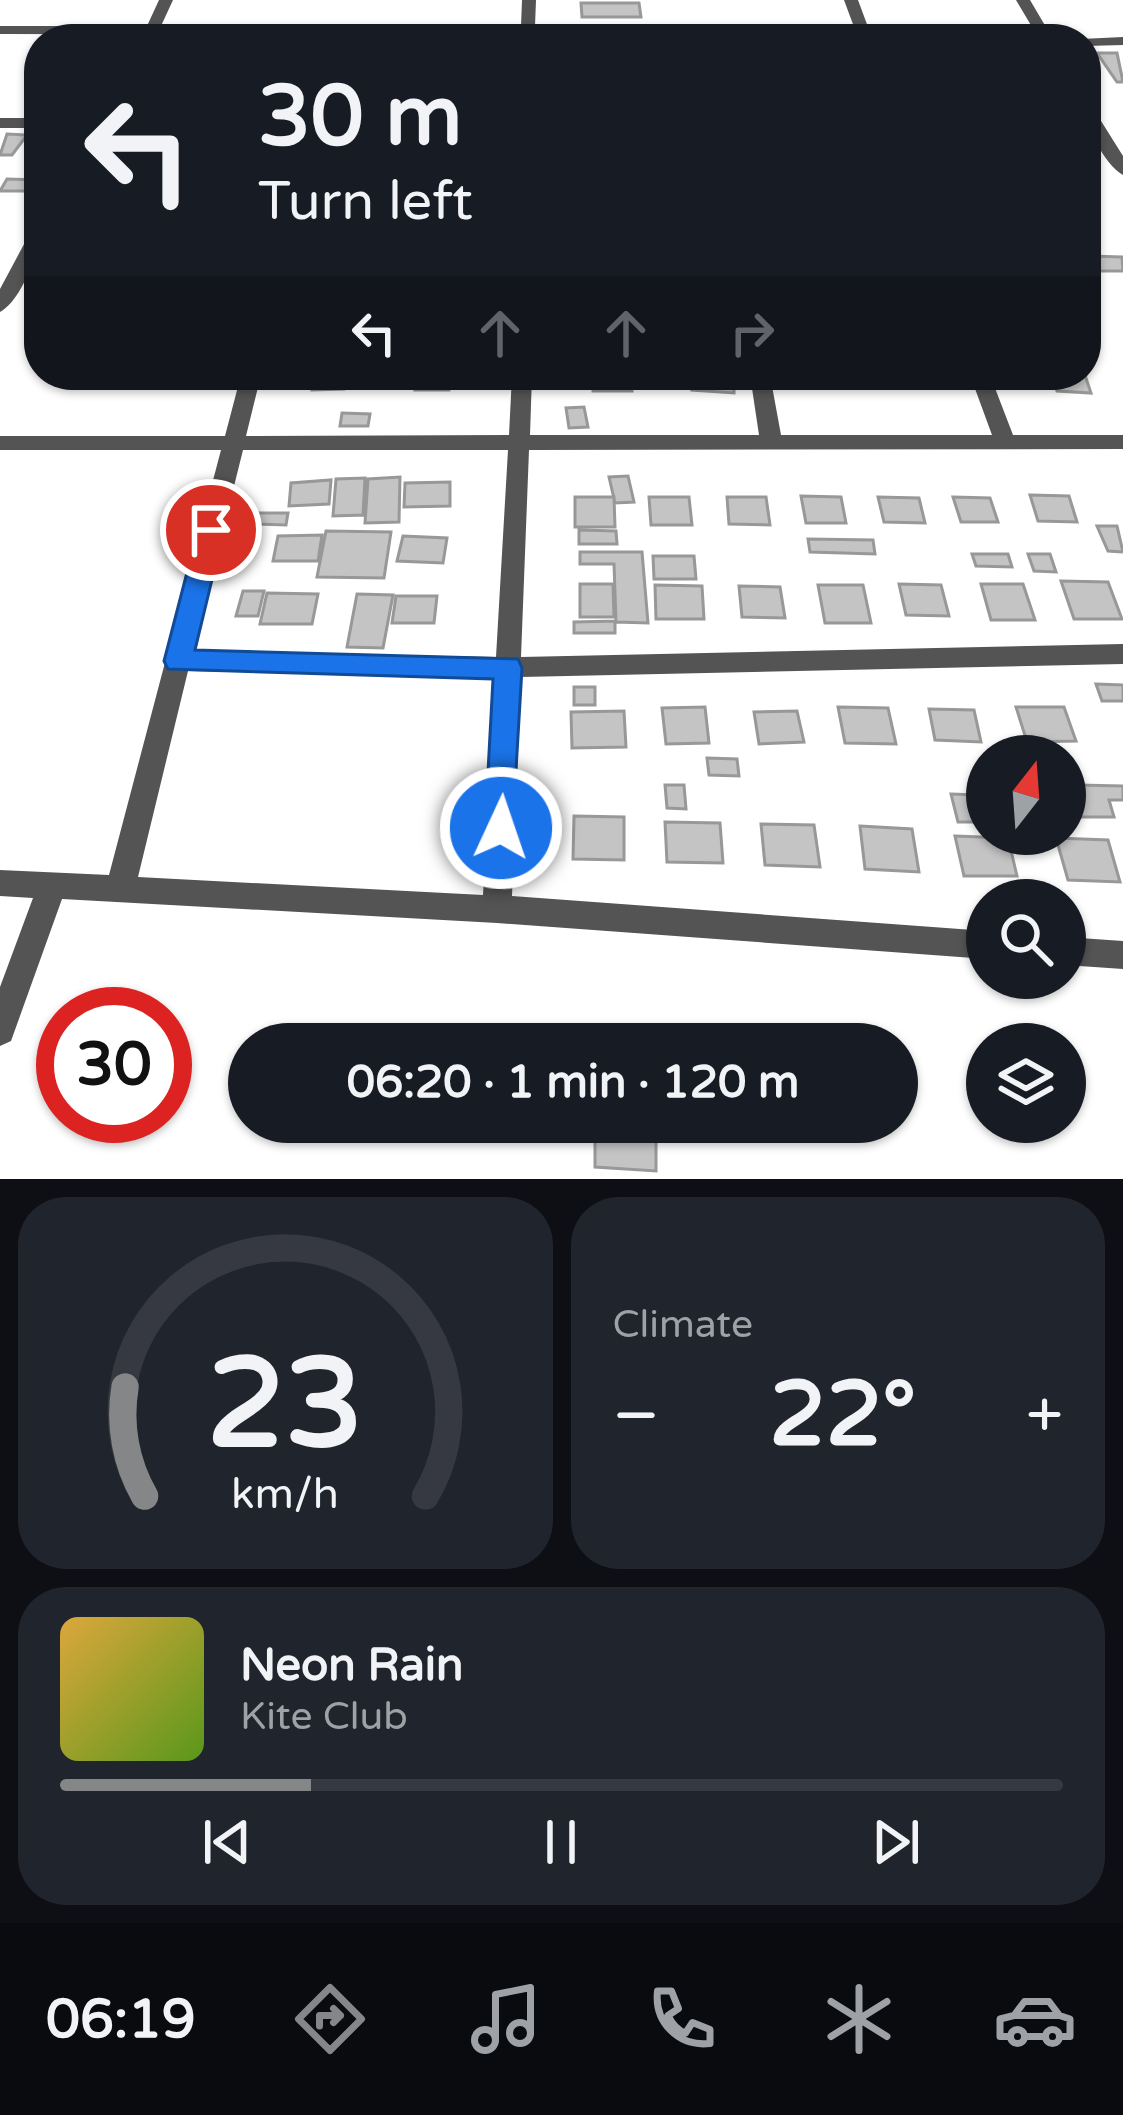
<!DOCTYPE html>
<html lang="en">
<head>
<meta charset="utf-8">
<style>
  :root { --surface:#171b24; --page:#20242c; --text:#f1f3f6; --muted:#9ea1a6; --line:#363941; --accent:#858687 }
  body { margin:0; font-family:"Varela Round",sans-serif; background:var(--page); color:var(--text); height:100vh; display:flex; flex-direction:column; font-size:45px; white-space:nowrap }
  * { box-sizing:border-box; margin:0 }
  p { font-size:39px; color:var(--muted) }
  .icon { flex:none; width:66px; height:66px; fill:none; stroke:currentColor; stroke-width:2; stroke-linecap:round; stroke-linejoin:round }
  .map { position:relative; height:1179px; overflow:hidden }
  .panel { display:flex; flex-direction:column; gap:18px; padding:18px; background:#0d0f14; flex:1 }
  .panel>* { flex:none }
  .top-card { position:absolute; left:24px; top:24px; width:1077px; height:366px; border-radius:48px; box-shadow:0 3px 9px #0004; background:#171b24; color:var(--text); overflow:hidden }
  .needle { width:78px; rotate:17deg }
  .tools { position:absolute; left:966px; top:735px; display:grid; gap:24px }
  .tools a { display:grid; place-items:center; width:120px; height:120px; border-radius:50%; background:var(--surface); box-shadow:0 3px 9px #0004; font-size:60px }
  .speed { position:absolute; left:36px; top:987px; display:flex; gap:24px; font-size:60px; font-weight:700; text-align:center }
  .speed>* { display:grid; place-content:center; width:156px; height:156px; border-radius:50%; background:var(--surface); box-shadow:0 3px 9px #0004; line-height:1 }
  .speed .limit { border:18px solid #d22; background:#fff; color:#111 }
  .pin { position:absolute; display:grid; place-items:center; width:102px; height:102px; color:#fff; margin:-51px; border:6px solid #fff; border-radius:50%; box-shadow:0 3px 12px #0007 }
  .me { position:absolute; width:132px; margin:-66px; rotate:3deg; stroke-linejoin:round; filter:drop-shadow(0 0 9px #0008) }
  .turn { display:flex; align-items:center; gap:42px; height:252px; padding:0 36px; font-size:54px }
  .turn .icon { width:156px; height:156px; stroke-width:2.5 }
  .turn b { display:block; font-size:84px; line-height:102px }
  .lanes { display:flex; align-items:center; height:114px; padding:0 36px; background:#0003; justify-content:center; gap:60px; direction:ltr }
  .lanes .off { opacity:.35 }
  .big { font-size:90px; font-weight:700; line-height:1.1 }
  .panel .widget { flex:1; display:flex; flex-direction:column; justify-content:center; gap:18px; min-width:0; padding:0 42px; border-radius:48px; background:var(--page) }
  .panel .dial { align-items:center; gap:0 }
  .dial svg { height:312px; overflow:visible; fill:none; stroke:var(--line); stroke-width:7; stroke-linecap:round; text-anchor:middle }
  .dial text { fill:var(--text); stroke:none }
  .song { display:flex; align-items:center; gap:36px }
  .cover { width:144px; height:144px; border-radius:18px; background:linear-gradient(135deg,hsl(40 70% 55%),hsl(90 70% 35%)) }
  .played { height:12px; border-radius:6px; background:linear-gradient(90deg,var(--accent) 25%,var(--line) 25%) }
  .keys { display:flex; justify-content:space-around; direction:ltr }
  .heat { display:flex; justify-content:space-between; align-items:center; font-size:66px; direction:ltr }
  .panel .tiles { flex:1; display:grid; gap:18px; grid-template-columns:1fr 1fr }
  .widget:last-child { grid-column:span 2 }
  .trip { position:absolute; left:228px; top:1023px; width:690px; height:120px; border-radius:60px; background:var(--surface); box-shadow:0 3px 9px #0004; font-weight:700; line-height:120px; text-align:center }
  .tab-bar { display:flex; height:192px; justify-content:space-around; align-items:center; background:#090b0e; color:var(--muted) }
  .tab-bar .icon { width:84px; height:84px }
  .tab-bar .on { color:var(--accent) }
  .tab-bar b { font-size:54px; color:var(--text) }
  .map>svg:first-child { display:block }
  .building { fill:#c4c4c4; stroke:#989898; stroke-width:3 }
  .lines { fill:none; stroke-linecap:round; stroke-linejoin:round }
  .street { fill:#545454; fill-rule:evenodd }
  .route { fill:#1a73e8; stroke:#114b97; stroke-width:3 }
</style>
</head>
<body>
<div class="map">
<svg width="1123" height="1179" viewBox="0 0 1123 1179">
  <rect width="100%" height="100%" fill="#fff"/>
  <path class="building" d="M581,3H639L641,17H582Z
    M1097,53H1117L1123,82H1117Z
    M7,134L27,135L12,155H0Z
    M7,179L39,180L33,191H0Z
    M1089,256L1122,257L1123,271H1096Z
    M314,375H345L344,389L312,390Z
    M417,375H469V380L451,379L449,390H415Z
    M592,375H630L632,391H593Z
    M1052,375H1085L1091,393L1057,391Z
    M693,376L734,378V393L692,390Z
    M584,407L588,427L569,428L566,408Z
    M342,413L370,414L368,426H340Z
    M628,476L634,502L615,503L609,477Z
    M400,477L399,522L365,523L368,479Z
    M365,478L363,515L333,516L336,479Z
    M331,480L329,504L289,506L291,483Z
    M450,482V506L404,507L405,483Z
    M1030,495L1069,496L1077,522L1038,521Z
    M801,496L841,497L846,523H806Z
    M575,497H614L615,527H575Z
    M649,497H689L692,525H651Z
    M727,497H766L770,525L729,524Z
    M878,497L919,498L925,523L884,522Z
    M953,497L990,498L998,522H961Z
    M259,513H288L286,525L256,524Z
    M1097,526H1117L1123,552L1108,551Z
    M579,530L616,531L617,544H579Z
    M326,531L391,532L384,578L317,577Z
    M322,535L318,561H273L278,536Z
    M403,536L447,538L443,563L397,561Z
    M808,539L873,540L875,554L810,552Z
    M580,552H642L648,623L616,622L614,564H580Z
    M972,554H1008L1012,567L976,566Z
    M1028,554H1050L1056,572L1034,571Z
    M653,556H694L696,579H654Z
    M1061,581L1108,582L1122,619H1074Z
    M580,584H613L614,617H580Z
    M899,584L941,585L949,616L906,615Z
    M981,584H1023L1035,620H991Z
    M655,585L702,586L704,619H656Z
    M818,585H863L871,623H825Z
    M739,586L780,587L785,618L742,617Z
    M243,591H264L258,616H236Z
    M267,593L318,594L312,624H260Z
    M357,594L393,595L383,648L347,647Z
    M396,596H437L434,623H392Z
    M615,621V633H574V622Z
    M1096,684L1123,685V701H1102Z
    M574,687H595V705H574Z
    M705,707L709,743L666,744L662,708Z
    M838,707L888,708L896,744L845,743Z
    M1016,707H1064L1076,741L1027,742Z
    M929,709L974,710L981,742L935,740Z
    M624,711L626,747L572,748L571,712Z
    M797,711L804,742L759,744L754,712Z
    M707,758L737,759L739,776L709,775Z
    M665,785H684L686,809L667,808Z
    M1078,785L1123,786V800H1109L1114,817H1081L1075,799H1068L1072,813H1065V791H1080Z
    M951,794L977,795L983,822H958Z
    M574,816L624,817V860L573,859Z
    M665,822L720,823L723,863L667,862Z
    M761,824L814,825L820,867L765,865Z
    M860,826L912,829L919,872L865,869Z
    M955,836L1008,838L1017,876H964Z
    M1056,838L1108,840L1120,882L1068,880Z
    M564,1122H684V1131L656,1129V1171L595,1167V1126Z"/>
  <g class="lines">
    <path class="street" d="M159,0H173L161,26H521L522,0H536L535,26L854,27L844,0H858L868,27H1032L1016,0H1030L1053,39H1039L1037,35H534V39H520V35L0,34V26H147Z
      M1123,37V45L1086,46V39H1081Z
      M1086,103L1091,105L1123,156V175C1103,163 1086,127 1086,103Z
      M0,118H39V128H0Z
      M39,228C39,252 22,300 0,312V289L30,233Z
      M241,375H261L246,436L509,435L512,375H532L530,435H759L750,375H770L781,435H992L970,375H990L1013,435H1123V449L529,450L521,657L1123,644V664L521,677L512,896L987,931V959L497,923L62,899L11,1041L0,1046V987L33,898L0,896V870L109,875L221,450H0V436H225ZM243,450H508L496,657L193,651ZM188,671L495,677L483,895L138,877Z
      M1065,937L1123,941V969L1065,965Z"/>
  </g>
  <path class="route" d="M211,521L224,530L195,650L518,659L522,668L512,838H489L485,828L493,679L168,669L164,661L198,530Z"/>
</svg>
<div class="tools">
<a><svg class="needle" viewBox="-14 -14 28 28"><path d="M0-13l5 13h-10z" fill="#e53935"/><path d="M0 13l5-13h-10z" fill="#9ea1a6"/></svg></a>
<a><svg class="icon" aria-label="search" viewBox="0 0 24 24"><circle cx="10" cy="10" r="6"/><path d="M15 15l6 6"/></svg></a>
<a><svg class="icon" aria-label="layers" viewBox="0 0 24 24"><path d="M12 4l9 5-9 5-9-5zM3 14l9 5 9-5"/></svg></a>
</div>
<div class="speed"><div class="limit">30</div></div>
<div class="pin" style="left:211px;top:530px;background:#d93025"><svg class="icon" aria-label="arrive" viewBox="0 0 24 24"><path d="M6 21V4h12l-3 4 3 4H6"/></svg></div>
<svg class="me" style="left:501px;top:828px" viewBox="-20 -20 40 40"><circle r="17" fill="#1a73e8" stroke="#fff" stroke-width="3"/><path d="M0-11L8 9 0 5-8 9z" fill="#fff"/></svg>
<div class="trip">06:20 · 1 min · 120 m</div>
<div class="top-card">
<div class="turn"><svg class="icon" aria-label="left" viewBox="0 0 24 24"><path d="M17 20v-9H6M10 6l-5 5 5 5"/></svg><div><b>30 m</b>Turn left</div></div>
<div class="lanes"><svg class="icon" aria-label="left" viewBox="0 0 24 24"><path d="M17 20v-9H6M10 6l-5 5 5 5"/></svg><svg class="icon off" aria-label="ahead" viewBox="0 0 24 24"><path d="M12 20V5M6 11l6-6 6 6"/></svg><svg class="icon off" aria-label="ahead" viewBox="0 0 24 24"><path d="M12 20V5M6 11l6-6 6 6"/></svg><svg class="icon off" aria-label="right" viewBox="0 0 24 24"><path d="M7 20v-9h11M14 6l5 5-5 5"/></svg></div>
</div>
</div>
<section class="panel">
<div class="tiles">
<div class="widget dial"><svg viewBox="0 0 100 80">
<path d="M14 69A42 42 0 1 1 86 69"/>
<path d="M14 69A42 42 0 0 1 9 41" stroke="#858687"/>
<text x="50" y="56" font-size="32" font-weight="700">23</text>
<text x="50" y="72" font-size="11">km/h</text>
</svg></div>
<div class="widget"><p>Climate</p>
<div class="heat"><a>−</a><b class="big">22°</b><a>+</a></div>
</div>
<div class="widget">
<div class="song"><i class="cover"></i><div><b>Neon Rain</b><p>Kite Club</p></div></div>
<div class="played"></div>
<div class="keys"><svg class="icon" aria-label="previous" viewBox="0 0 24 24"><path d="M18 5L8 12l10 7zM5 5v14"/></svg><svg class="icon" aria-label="pause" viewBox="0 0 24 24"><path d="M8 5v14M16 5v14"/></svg><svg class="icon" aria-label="next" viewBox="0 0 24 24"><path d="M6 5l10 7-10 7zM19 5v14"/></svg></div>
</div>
</div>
</section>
<nav class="tab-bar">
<b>06:19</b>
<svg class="icon on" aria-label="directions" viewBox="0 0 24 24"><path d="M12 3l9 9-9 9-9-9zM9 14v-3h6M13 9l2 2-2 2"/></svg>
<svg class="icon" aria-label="music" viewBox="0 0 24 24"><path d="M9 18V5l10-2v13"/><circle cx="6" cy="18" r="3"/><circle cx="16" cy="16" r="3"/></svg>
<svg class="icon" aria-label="phone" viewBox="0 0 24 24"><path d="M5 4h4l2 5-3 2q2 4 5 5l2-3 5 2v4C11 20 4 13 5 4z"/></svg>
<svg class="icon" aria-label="climate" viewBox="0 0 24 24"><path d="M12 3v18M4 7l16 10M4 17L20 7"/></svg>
<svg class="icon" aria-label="car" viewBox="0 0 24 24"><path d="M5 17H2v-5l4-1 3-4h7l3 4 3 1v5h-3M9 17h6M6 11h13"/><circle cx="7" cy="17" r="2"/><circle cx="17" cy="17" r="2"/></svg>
</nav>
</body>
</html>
